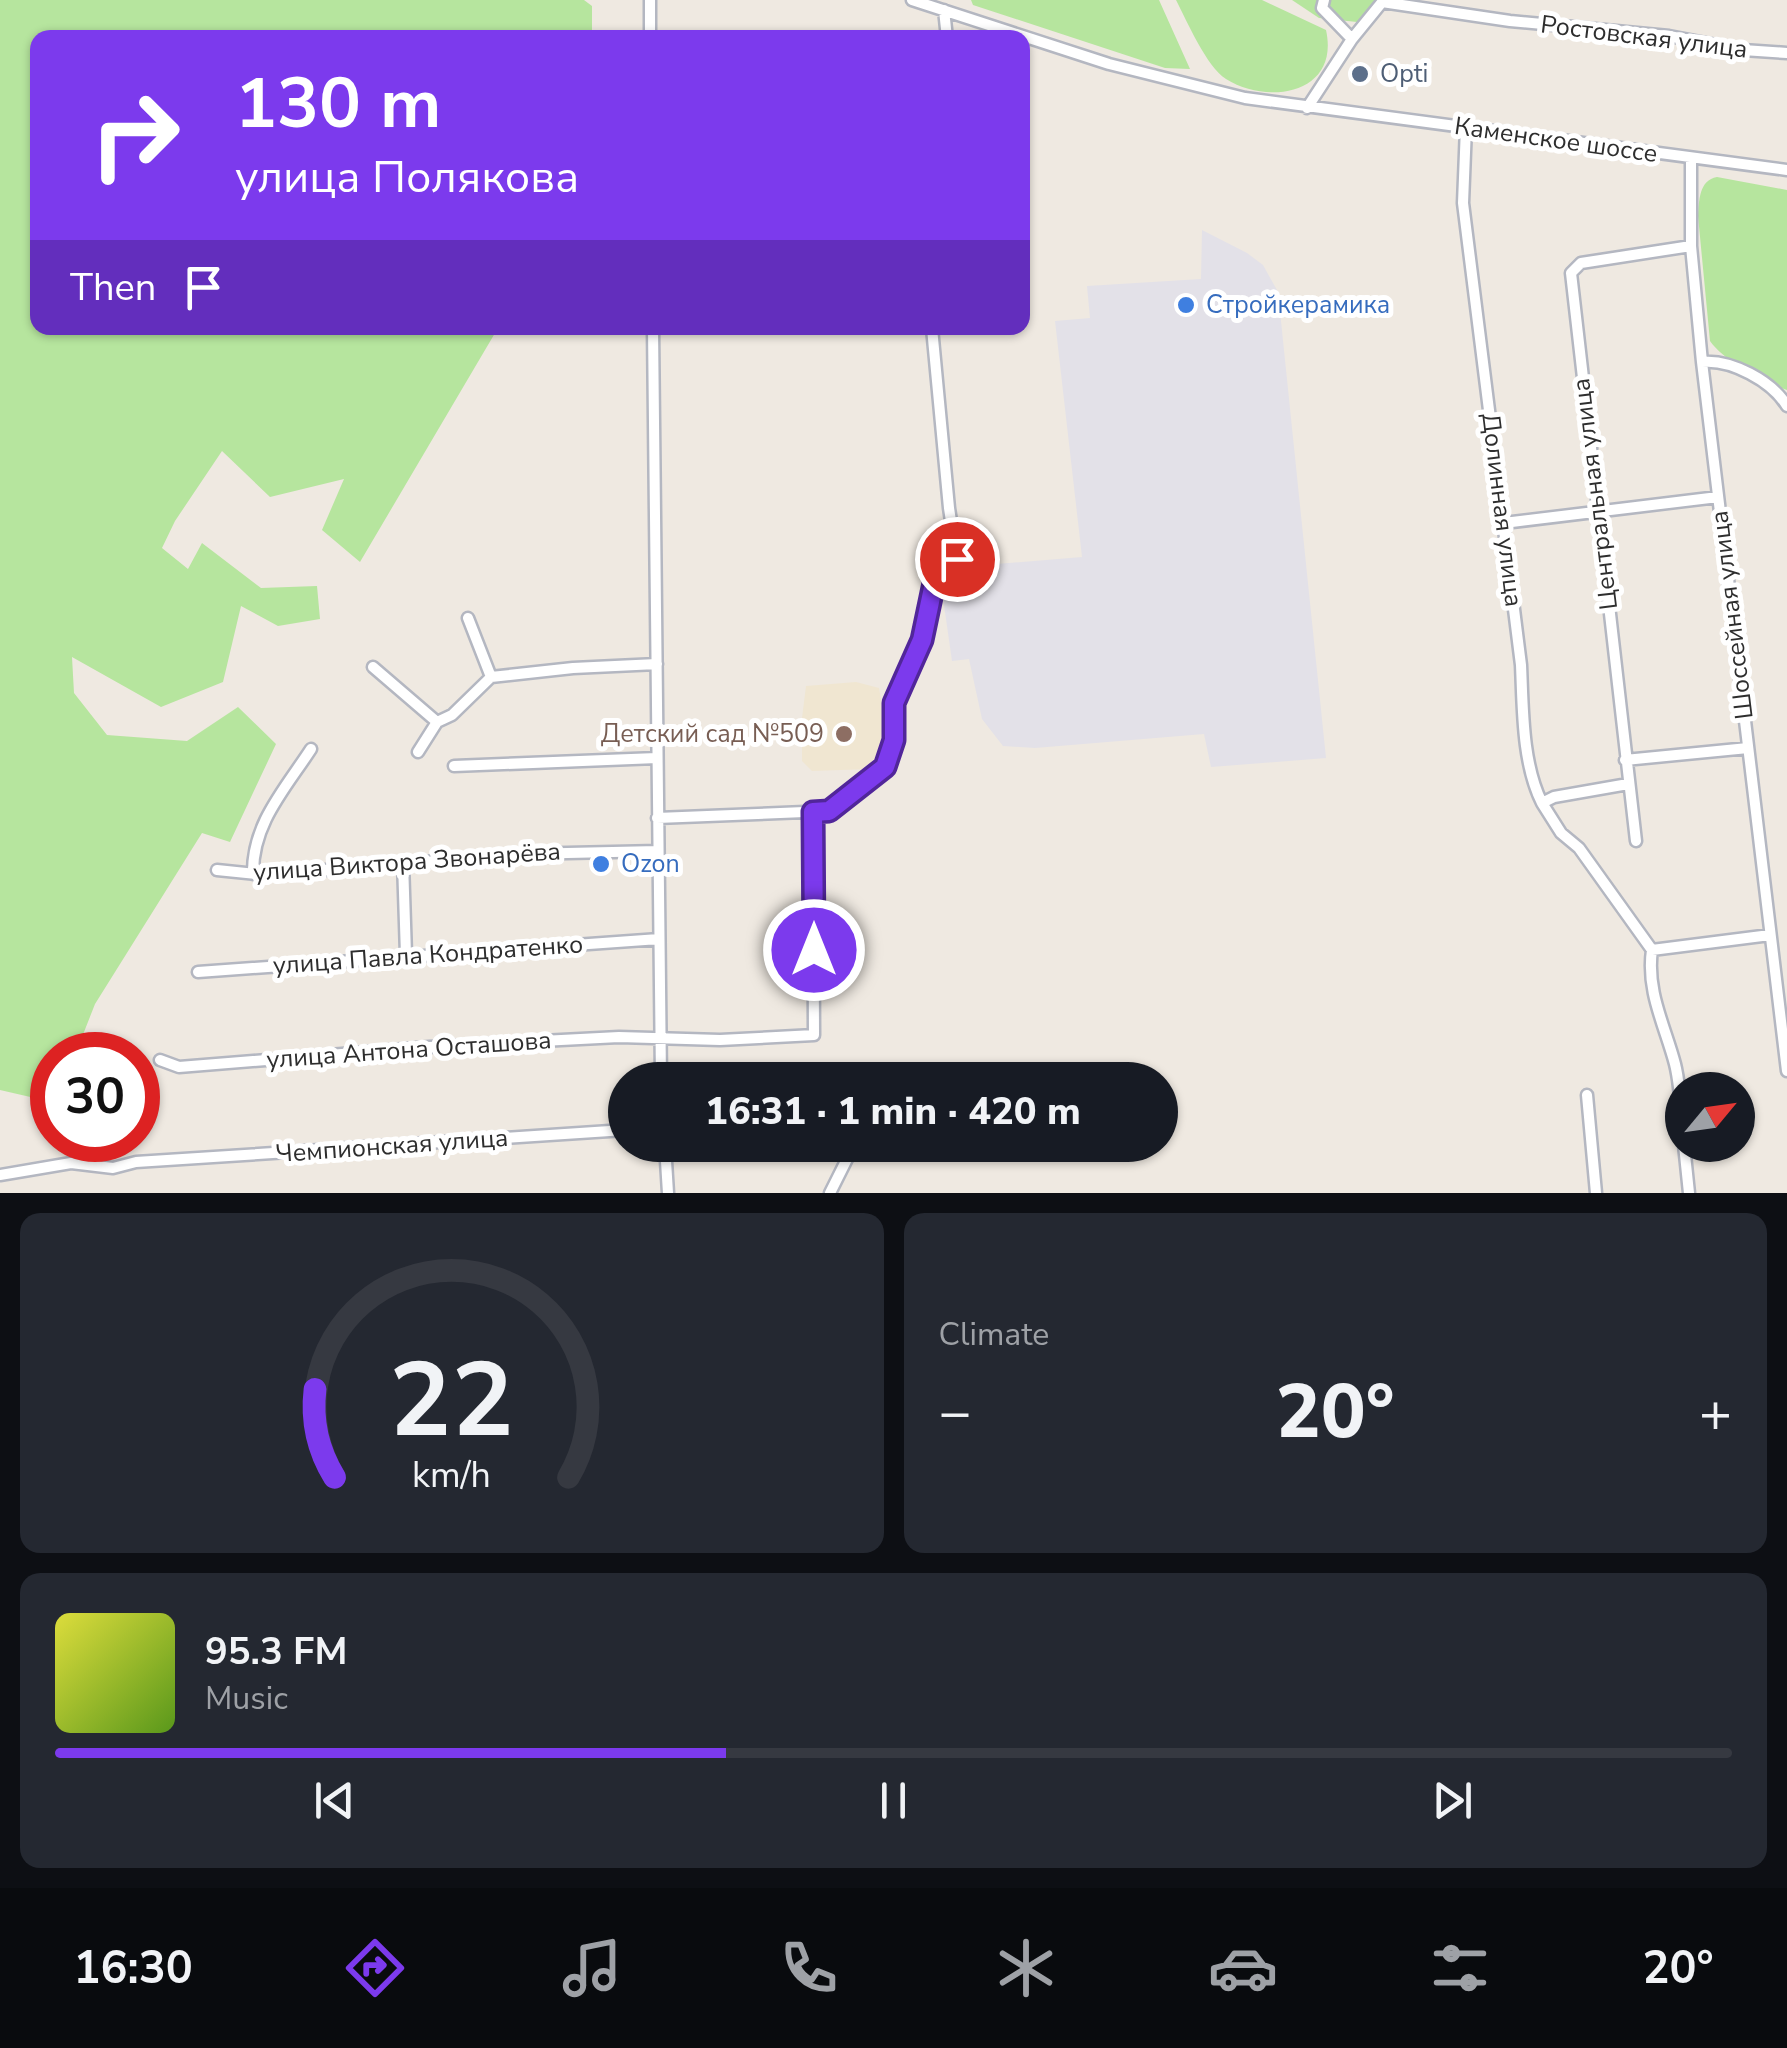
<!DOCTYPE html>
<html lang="en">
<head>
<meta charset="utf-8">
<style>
  :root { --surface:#171b24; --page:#242831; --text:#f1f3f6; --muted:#9ea1a6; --line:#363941; --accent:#7c3aed }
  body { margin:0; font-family:"Nunito Sans",sans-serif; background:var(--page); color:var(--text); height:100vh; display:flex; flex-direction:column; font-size:38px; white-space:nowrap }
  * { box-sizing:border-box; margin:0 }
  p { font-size:32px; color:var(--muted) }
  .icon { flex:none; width:55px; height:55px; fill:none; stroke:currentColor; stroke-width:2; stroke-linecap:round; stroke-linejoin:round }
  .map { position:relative; height:1193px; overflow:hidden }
  .drawer { display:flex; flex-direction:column; gap:20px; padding:20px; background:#0d0f14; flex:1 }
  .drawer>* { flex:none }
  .hud { position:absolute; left:30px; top:30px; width:1000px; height:305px; border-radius:20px; box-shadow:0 2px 8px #0004; background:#7c3aed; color:#fff; overflow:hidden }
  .needle { width:65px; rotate:61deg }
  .tools { position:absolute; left:1665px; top:1072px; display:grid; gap:20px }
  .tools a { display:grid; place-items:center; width:90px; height:90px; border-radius:50%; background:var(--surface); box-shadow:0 2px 8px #0004; font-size:50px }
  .speed { position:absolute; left:30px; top:1032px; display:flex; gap:20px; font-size:50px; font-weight:700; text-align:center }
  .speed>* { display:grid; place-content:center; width:130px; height:130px; border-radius:50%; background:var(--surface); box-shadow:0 2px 8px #0004; line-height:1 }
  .speed .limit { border:15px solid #d22; background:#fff; color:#111 }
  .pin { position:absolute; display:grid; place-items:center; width:85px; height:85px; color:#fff; margin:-42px; border:5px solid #fff; border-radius:50%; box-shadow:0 2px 10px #0007 }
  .me { position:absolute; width:110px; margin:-55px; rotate:0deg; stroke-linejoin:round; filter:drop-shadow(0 0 8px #0008) }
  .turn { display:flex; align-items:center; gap:35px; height:210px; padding:0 40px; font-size:45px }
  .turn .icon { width:130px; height:130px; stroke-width:2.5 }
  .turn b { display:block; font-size:70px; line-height:85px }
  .then { display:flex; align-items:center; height:95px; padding:0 40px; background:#0003; gap:20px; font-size:38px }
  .big { font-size:75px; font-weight:800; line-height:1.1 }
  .drawer .card { flex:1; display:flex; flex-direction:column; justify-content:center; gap:15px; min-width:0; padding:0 35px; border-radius:20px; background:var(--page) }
  .drawer .dial { align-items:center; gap:0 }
  .dial svg { height:260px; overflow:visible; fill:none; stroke:var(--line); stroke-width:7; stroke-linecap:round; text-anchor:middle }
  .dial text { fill:var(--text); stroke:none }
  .song { display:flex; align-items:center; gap:30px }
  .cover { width:120px; height:120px; border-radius:15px; background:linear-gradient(135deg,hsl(60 70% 55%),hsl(90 70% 35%)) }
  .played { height:10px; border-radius:5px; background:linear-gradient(90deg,var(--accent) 40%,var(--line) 40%) }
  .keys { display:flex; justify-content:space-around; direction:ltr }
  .heat { display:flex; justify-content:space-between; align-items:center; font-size:55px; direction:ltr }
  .drawer .tiles { flex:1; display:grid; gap:20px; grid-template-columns:1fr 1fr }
  .card:last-child { grid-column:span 2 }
  .trip { position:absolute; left:608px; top:1062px; width:570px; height:100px; border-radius:50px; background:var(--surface); box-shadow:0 2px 8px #0004; font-weight:800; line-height:100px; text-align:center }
  .tab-bar { display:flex; height:160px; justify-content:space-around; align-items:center; background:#090b0e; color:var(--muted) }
  .tab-bar .icon { width:70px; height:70px }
  .tab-bar .selected { color:var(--accent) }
  .tab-bar b { font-size:45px; color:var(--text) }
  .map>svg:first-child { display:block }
  .industrial { fill:#e3e1e8 }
  .education { fill:#f0e6d1 }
  .green { fill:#b6e59e }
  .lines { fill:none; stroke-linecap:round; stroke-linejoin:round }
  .minor-casing { stroke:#b4b7c1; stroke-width:15 }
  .minor { stroke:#fff; stroke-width:10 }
  .route-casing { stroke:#51269a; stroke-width:25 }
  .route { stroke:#7c3aed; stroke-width:18 }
  .service-dot { fill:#5c6f8a; stroke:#fff; stroke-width:4 }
  .shop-dot { fill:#3f7fe0; stroke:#fff; stroke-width:4 }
  .education-dot { fill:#8d6e63; stroke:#fff; stroke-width:4 }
  .labels { text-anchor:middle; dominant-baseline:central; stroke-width:10; stroke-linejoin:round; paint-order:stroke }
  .street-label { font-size:25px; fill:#2e2e2e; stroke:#fff }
  .service-label { font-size:25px; fill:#4e5e75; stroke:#fff; text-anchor:start }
  .shop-label { font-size:25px; fill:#366cbe; stroke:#fff; text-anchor:start }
  .education-label { font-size:25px; fill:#785e54; stroke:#fff; text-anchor:end }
</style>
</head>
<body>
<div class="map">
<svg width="1787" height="1193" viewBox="0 0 1787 1193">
  <rect width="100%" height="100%" fill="#efe9e1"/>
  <path class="industrial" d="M1202,230L1247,253L1263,265L1278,292L1326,758L1211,767L1204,734L1035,748L1003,746L982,719L969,659L952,661L941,584L947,568L1082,557L1055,321L1090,318L1087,286L1201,279Z"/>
  <path class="education" d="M856,682L879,688L889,745L870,769L812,771L802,761V718L806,686Z"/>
  <path class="green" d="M0,0H584L592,6V37L38,38V328H498L360,562L322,530L344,479L270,497L222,451L175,521L162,548L188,569L202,543L261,588L317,586L320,619L278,626L241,606L223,682L161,707L72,657L74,693L107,735L187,741L238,707L276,744L230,842L202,833L95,1004L75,1055H52V1102L0,1090Z
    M971,0H1159L1190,69L1165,68L973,5Z
    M1176,0H1262L1326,30C1340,93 1269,106 1226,79C1206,66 1187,21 1176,0Z
    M1292,0H1381L1357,22L1319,18Z
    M1717,177L1787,190V390C1763,382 1724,361 1710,341L1698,216C1699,201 1699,180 1717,177Z"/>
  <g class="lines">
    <g class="minor-casing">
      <path id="minor" d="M650,0V38
        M912,0L1109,64L1245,98L1787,170
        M1324,0L1322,8L1352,39
        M1382,2L1510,21L1669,36L1743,50L1787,53
        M944,10L947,38
        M1307,108L1352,39L1383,1
        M1466,127L1463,203L1521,665C1523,709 1522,763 1542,803L1554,797L1628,784
        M1691,158V246L1702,362L1787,1071
        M653,328L661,1080
        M932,328L949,508L958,567
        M1702,362C1731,359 1772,381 1787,406
        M1504,523L1718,497
        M468,618L491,677
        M373,667L437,722
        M437,722L452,715L491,677L573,668L657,664
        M418,752L437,722
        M1625,760L1748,748
        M454,766L657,758
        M1542,803L1561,833L1579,848L1652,950L1770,935
        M657,818L829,811L871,781L885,767L894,740V703L922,640L934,583L943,566L957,559
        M1636,841L1571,273L1581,263L1691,246
        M403,862L406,955
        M217,870L265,875L522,854L658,851
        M253,874C252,824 285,789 311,749
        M1652,950C1646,991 1665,1026 1675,1064C1680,1084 1681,1106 1682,1126
        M198,972L659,939
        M160,1060L179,1067L429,1047L619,1037L720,1040L814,1035L813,811
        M1587,1095L1596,1193
        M665,1145L668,1193
        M1684,1145L1689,1193
        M0,1175L71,1163L113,1168L136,1162L625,1130
        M830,1193L850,1153"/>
    </g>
    <use href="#minor" class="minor"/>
  </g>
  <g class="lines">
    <g class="route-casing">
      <path id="route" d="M814,950L813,812L829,811L885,767L894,740V703L922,640L934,583L943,566L957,559"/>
    </g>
    <use href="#route" class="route"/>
  </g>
  <circle class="service-dot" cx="1360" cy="74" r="10"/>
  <g class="shop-dot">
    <circle cx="1186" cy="305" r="10"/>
    <circle cx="601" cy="864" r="10"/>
  </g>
  <circle class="education-dot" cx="844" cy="734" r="10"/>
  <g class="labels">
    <g class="street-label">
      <text transform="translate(1644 37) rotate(7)">Ростовская улица</text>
      <text transform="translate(1556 140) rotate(8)">Каменское шоссе</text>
      <text transform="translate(1595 494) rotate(-97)">Центральная улица</text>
      <text transform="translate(1502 510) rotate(83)">Долинная улица</text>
      <text transform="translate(1732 615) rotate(-97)">Шоссейная улица</text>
      <text transform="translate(407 862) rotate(-4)">улица Виктора Звонарёва</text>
      <text transform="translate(428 955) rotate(-4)">улица Павла Кондратенко</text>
      <text transform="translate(409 1050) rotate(-4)">улица Антона Осташова</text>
      <text transform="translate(392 1146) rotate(-4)">Чемпионская улица</text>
    </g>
    <g class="service-label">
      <text x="1380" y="74">Opti</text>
    </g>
    <g class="shop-label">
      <text x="1206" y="305">Стройкерамика</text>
      <text x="621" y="864">Ozon</text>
    </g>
    <g class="education-label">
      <text x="824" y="734">Детский сад №509</text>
    </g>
  </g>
</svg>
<div class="tools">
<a><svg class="needle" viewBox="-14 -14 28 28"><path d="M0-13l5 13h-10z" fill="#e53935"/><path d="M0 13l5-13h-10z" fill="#9ea1a6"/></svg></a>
</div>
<div class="speed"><div class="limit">30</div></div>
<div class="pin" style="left:957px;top:559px;background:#d93025"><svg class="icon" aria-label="arrive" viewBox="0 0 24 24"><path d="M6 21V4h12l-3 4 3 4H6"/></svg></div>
<svg class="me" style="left:814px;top:950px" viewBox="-20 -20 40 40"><circle r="17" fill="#7c3aed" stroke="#fff" stroke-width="3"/><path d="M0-11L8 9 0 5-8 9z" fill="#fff"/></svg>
<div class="trip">16:31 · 1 min · 420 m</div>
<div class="hud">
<div class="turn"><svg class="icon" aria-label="right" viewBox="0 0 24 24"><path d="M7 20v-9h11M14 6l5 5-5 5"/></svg><div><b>130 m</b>улица Полякова</div></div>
<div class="then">Then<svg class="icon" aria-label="arrive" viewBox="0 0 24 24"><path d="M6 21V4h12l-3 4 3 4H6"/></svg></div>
</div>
</div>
<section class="drawer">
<div class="tiles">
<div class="card dial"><svg viewBox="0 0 100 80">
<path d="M14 69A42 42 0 1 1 86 69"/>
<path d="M14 69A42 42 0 0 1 8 42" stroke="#7c3aed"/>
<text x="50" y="56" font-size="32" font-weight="700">22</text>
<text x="50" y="72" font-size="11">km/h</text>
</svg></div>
<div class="card"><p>Climate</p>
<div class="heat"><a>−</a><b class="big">20°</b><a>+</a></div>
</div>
<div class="card">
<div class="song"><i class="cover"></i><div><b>95.3 FM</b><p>Music</p></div></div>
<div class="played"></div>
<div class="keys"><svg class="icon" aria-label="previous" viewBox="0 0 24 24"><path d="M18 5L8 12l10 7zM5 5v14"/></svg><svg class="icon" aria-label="pause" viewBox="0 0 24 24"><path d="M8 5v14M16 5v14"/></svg><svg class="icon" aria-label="next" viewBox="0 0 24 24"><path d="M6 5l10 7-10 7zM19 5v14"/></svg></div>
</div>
</div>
</section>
<nav class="tab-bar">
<b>16:30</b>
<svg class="icon selected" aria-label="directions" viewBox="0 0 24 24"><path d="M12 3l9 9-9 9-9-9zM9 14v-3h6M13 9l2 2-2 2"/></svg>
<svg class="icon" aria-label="music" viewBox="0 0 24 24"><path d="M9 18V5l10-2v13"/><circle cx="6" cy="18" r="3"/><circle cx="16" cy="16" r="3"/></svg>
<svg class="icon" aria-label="phone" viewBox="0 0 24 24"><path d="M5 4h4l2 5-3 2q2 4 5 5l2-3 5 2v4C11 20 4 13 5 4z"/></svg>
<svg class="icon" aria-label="climate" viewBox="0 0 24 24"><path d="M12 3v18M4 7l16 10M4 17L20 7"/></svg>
<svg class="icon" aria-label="car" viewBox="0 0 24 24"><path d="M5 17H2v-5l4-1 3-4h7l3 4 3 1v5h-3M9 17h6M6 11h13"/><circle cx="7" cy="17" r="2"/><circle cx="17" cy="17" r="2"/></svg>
<svg class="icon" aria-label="filters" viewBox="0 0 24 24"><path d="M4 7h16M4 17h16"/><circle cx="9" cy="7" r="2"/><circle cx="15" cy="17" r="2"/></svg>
<b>20°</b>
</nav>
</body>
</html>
